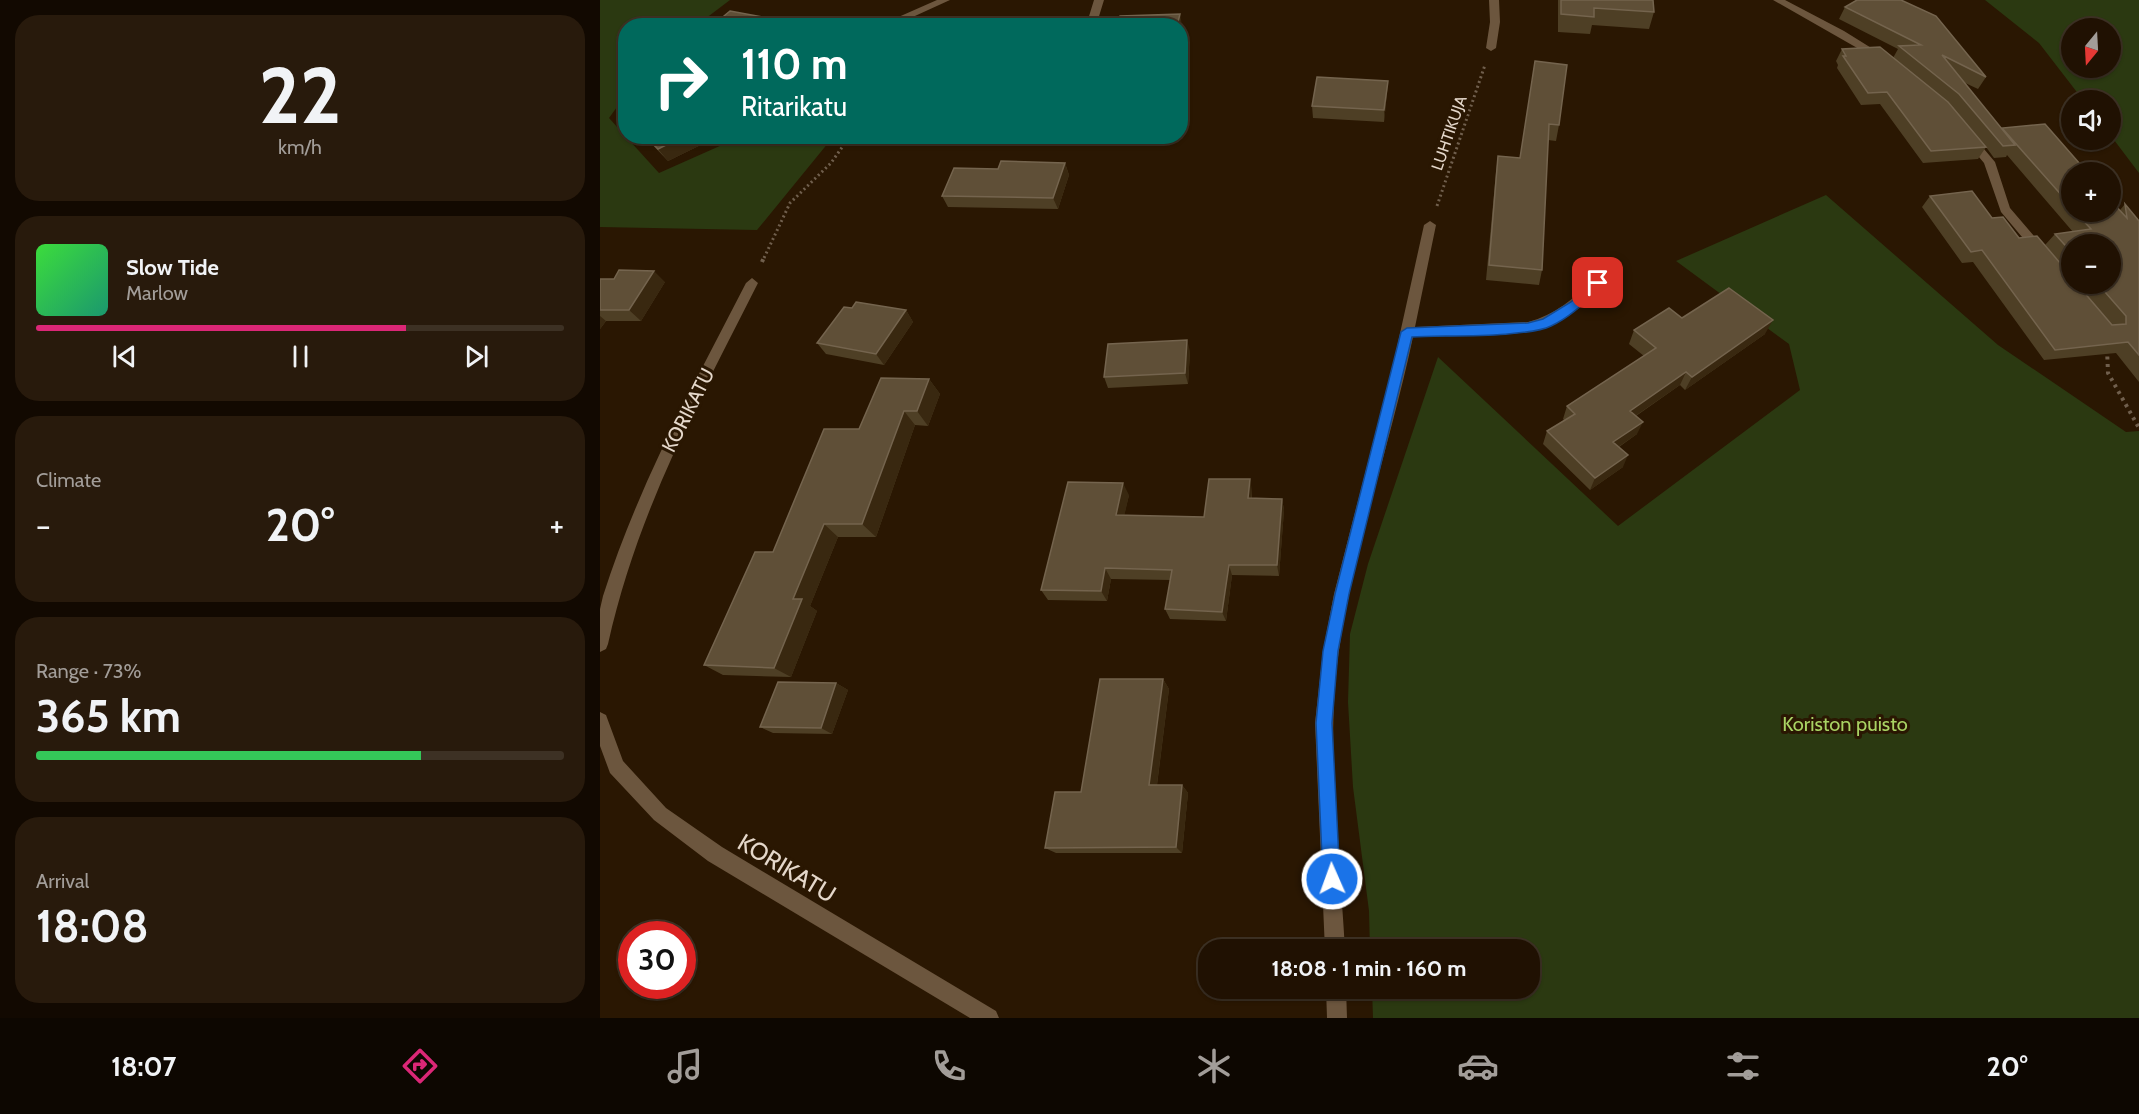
<!DOCTYPE html>
<html lang="en">
<head>
<meta charset="utf-8">
<style>
  :root { --surface:#201102; --page:#281a0c; --text:#f1f3f6; --muted:#a29d99; --line:#3d3124; --accent:#db2777 }
  body { margin:0; font-family:Cabin,sans-serif; background:var(--page); color:var(--text); height:100vh; display:flex; flex-direction:column; font-size:22px; white-space:nowrap }
  * { box-sizing:border-box; margin:0 }
  p { font-size:20px; color:var(--muted) }
  .icon { flex:none; width:33px; height:33px; fill:none; stroke:currentColor; stroke-width:2; stroke-linecap:round; stroke-linejoin:round }
  .map { position:relative; flex:1; overflow:hidden }
  .sheet { display:flex; flex-direction:column; gap:15px; padding:15px; background:#120901; width:600px }
  .sheet>* { flex:none }
  .top-card { position:absolute; left:18px; top:18px; width:570px; height:126px; border-radius:24px; box-shadow:0 2px 4px #0004,0 0 0 2px var(--line); background:#00695c; color:#fff; overflow:hidden }
  .needle { width:39px; rotate:198deg }
  .tools { position:absolute; left:1461px; top:18px; display:grid; gap:12px }
  .tools a { display:grid; place-items:center; width:60px; height:60px; border-radius:50%; background:var(--surface); box-shadow:0 2px 4px #0004,0 0 0 2px var(--line); font-size:30px }
  .speed { position:absolute; left:18px; top:921px; display:flex; gap:12px; font-size:30px; font-weight:700; text-align:center }
  .speed>* { display:grid; place-content:center; width:78px; height:78px; border-radius:50%; background:var(--surface); box-shadow:0 2px 4px #0004,0 0 0 2px var(--line); line-height:1 }
  .speed .limit { border:9px solid #d22; background:#fff; color:#111 }
  .pin { position:absolute; display:grid; place-items:center; width:51px; height:51px; color:#fff; margin:-26px; border-radius:12px; box-shadow:0 3px 9px #0006 }
  .me { position:absolute; width:66px; margin:-33px; rotate:358deg; stroke-linejoin:round; filter:drop-shadow(0 0 4px #0008) }
  .turn { display:flex; align-items:center; gap:21px; height:126px; padding:0 24px; font-size:27px }
  .turn .icon { width:78px; height:78px; stroke-width:2.5 }
  .turn b { display:block; font-size:42px; line-height:51px }
  .big { font-size:45px; font-weight:700; line-height:1.1 }
  .sheet .card { flex:1; display:flex; flex-direction:column; justify-content:center; gap:9px; min-width:0; padding:0 21px; border-radius:24px; background:var(--page) }
  .sheet .dial { align-items:center; gap:0 }
  .dial b { font-size:78px; line-height:1 }
  .song { display:flex; align-items:center; gap:18px }
  .cover { width:72px; height:72px; border-radius:9px; background:linear-gradient(135deg,hsl(120 70% 55%),hsl(160 70% 35%)) }
  .played { height:6px; border-radius:3px; background:linear-gradient(90deg,var(--accent) 70%,var(--line) 70%) }
  .keys { display:flex; justify-content:space-around; direction:ltr }
  .heat { display:flex; justify-content:space-between; align-items:center; font-size:33px; direction:ltr }
  .charge { height:9px; border-radius:4px; background:linear-gradient(90deg,#34c759 73%,var(--line) 0) }
  .trip { position:absolute; left:598px; top:939px; width:342px; height:60px; border-radius:24px; background:var(--surface); box-shadow:0 2px 4px #0004,0 0 0 2px var(--line); font-weight:700; line-height:60px; text-align:center }
  .tabs { display:flex; height:96px; justify-content:space-around; align-items:center; background:#0d0701; color:var(--muted) }
  .tabs .icon { width:42px; height:42px }
  .tabs .selected { color:var(--accent) }
  .tabs b { font-size:27px; color:var(--text) }
  main { display:flex; flex:1; min-height:0 }
  .map>svg:first-child { display:block }
  .green { fill:#2b3911; fill-rule:evenodd }
  .lines { fill:none; stroke-linecap:round; stroke-linejoin:round }
  .path-far1 { stroke:#705f4d; stroke-width:3; stroke-dasharray:2 3; stroke-linecap:butt }
  .path { stroke:#705f4d; stroke-width:4; stroke-dasharray:3 4.5; stroke-linecap:butt }
  .minor { fill:#6c563e; fill-rule:evenodd }
  .wall { fill:#4e3f25 }
  .shaded-wall { fill:#392810 }
  .building { fill:#5f4f37; stroke:#74644e; stroke-width:1.5 }
  .route { fill:#1a73e8; stroke:#114b97; stroke-width:1.5 }
  .labels { text-anchor:middle; dominant-baseline:central; stroke-width:6; stroke-linejoin:round; paint-order:stroke }
  .far-street-label { font-size:16px; fill:#e5d8cb; stroke:#2a1702 }
  .street-label { font-size:20px; fill:#e5d8cb; stroke:#2a1702 }
  .park-label { font-size:20px; fill:#a9d364; stroke:#2a1702 }
  .near-street-label { font-size:24px; fill:#e5d8cb; stroke:#2a1702 }
</style>
</head>
<body>
<main>
<section class="sheet">
<div class="card dial"><b>22</b><p>km/h</p></div>
<div class="card">
<div class="song"><i class="cover"></i><div><b>Slow Tide</b><p>Marlow</p></div></div>
<div class="played"></div>
<div class="keys"><svg class="icon" aria-label="previous" viewBox="0 0 24 24"><path d="M18 5L8 12l10 7zM5 5v14"/></svg><svg class="icon" aria-label="pause" viewBox="0 0 24 24"><path d="M8 5v14M16 5v14"/></svg><svg class="icon" aria-label="next" viewBox="0 0 24 24"><path d="M6 5l10 7-10 7zM19 5v14"/></svg></div>
</div>
<div class="card"><p>Climate</p>
<div class="heat"><a>−</a><b class="big">20°</b><a>+</a></div>
</div>
<div class="card"><p>Range · 73%</p><b class="big">365 km</b><div class="charge"></div></div>
<div class="card"><p>Arrival</p><b class="big">18:08</b></div>
</section>
<div class="map">
<svg width="1539" height="1018" viewBox="0 0 1539 1018">
  <rect width="100%" height="100%" fill="#2a1702"/>
  <path class="green" d="M0,0H130L97,25L26,26L25,96L9,118L59,173L140,137H233L157,230L0,227Z
    M1385,0H1539V173L1511,136L1510,100H1483L1439,43ZM1472,28H1510V68H1472Z
    M1226,195L1398,345L1526,432L1539,431V1018H773L772,989L930,988V950H770L769,911L753,787L748,702L750,634L768,564L838,357L1018,526L1200,390L1189,344L1076,261Z"/>
  <g class="lines">
    <path class="path-far1" d="M837,206L885,65
      M164,258L190,203L231,163L250,136"/>
    <path class="path" d="M162,262L164,257
      M1507,349L1508,373L1539,428"/>
    <path class="minor" d="M337,0H350L293,26H278Z
      M494,0H504L496,26H486Z
      M889,0H899L900,22L896,48L891,51L886,48L890,22Z
      M1173,0H1185L1244,31L1289,59L1280,61Z
      M1369,135L1373,136L1395,162L1410,208L1446,250V256H1438L1401,212L1384,163L1363,138Z
      M830,221L836,225L815,327L928,322C955,315 974,298 994,280L998,278L1004,283C987,308 957,324 928,332L813,337C791,441 755,544 739,650C725,746 740,853 745,950H725L715,723L723,651L734,594L793,365L824,225Z
      M152,278L158,283C97,404 38,510 8,644L6,649L0,652V609L3,596C38,486 93,386 146,283Z
      M0,712L6,715L23,761L66,808L122,847L396,1011L399,1018H370L108,861L54,820L10,773L0,746Z
      M726,988H746L747,1018H727Z"/>
  </g>
  <path class="wall" d="M958,0H1053L1054,12L1049,29L992,25L990,34L958,32Z
    M1245,7L1386,77L1378,89L1363,82L1401,129L1402,128L1472,172V212H1510L1520,210L1525,204L1539,221V382L1516,353L1444,360L1373,262L1362,263L1322,207L1330,196L1392,218L1419,238L1477,284H1510L1472,244V277L1445,245L1455,234L1473,232L1407,155L1406,157L1394,158L1386,147L1378,159L1323,163L1280,104L1261,105L1237,68L1238,65L1236,61L1242,49L1293,58L1298,49L1239,19Z
    M935,61L959,125L956,141L948,140L942,270L939,285L886,280L896,172L898,156L920,158Z
    M788,81L787,93L784,122L713,118L712,106Z
    M44,136H119L68,161Z
    M465,163L469,175L458,209L348,207L342,196L398,169Z
    M0,279L65,282L41,321H6L0,329Z
    M252,308L306,310L313,322L284,365L226,354L217,343Z
    M1082,318L1165,334L1085,390L1080,385L1036,416L1037,434L1019,447L1023,467L990,490L943,444L947,431L964,420L963,419L967,406L1044,356L1029,344L1034,330Z
    M590,351L588,384L508,388L504,377Z
    M329,379L340,394L328,426L315,425L276,537H238L210,606L217,611L191,677L123,675L104,665L173,552L259,429Z
    M652,491V498L682,499L684,510L679,576L632,575L626,621L570,619L565,609L571,580L511,579L507,601L448,600L441,590L529,495L524,515L604,517Z
    M563,679L569,689L557,785H582L588,793L582,853H456L445,848L481,792Z
    M236,683L248,690L232,734L173,733L160,727Z"/>
  <path class="shaded-wall" d="M580,14L582,25L580,32V26H577Z
    M168,18L172,26H158Z
    M788,81L787,93L784,122V110Z
    M84,136H119L68,161L58,149Z
    M465,163L469,175L458,209L453,198Z
    M54,271L65,282L41,321L29,310Z
    M306,310L313,322L284,365L276,354Z
    M0,316L6,321L0,329Z
    M1173,320L1165,334L1085,390L1092,377Z
    M587,340L590,351L588,384L585,373Z
    M1086,372L1080,385L1025,423L1030,411Z
    M329,379L340,394L328,426L317,411Z
    M304,411L315,425L276,537L262,524Z
    M1043,422L1037,434L1008,454L1013,442Z
    M1028,455L1023,467L990,490L995,478Z
    M650,479L652,491L651,509L648,498Z
    M523,483L529,495L522,526L516,515Z
    M682,499L684,510L679,576L677,565Z
    M224,524L238,537L210,606L217,611L191,677L174,668L193,599Z
    M629,565L632,575L626,621L622,612Z
    M505,568L511,579L507,601L501,591Z
    M563,679L569,689L556,792L549,785Z
    M236,683L248,690L232,734L221,728Z
    M582,785L588,793L582,853L576,847Z"/>
  <path class="building" d="M961,0H1053L1054,12L994,8V17L961,14Z
    M1257,0H1301L1336,16L1386,77L1342,55L1415,145L1403,146L1359,94L1299,46L1321,45L1245,7Z
    M130,11L168,18L158,26H112Z
    M580,14L577,26H517L520,16Z
    M1280,47L1348,102L1386,147L1331,151L1287,92L1268,93L1243,56H1246L1242,49Z
    M935,61L967,65L959,125L949,124L942,270L889,265L898,156L920,158Z
    M717,77L788,81L784,110L712,106Z
    M1445,124L1487,172H1472V207L1402,128Z
    M45,136H84L58,149Z
    M401,161L465,163L453,198L342,196L354,168L398,169Z
    M1372,191L1392,218L1403,217L1419,238L1437,236L1472,277V284H1477L1512,325L1526,324V316L1498,284H1510V244H1472V253L1455,234L1491,229L1475,212H1510V200L1527,218L1525,204L1539,221V355L1528,342L1455,350L1382,250L1371,252L1330,196Z
    M19,270L54,271L29,310H0V279H14Z
    M1129,288L1173,320L1092,377L1086,372L1030,411L1043,422L1013,442L1028,455L995,478L947,431L975,414L967,406L1056,348L1034,330L1069,308L1082,318Z
    M256,302L306,310L276,354L217,343L244,307L252,308Z
    M587,340L585,373L504,377L508,344Z
    M281,378L329,379L317,411H304L262,524H224L193,599H202L174,668L104,665L155,552H173L224,429H259Z
    M609,479H650L648,498L682,499L677,565H629L622,612L565,609L572,570L505,568L501,591L441,590L468,482L523,483L516,515L604,517Z
    M500,679H563L549,785H582L576,847L445,848L455,792H481Z
    M178,682L236,683L221,728L160,727Z"/>
  <path class="route" d="M998,279L1003,283L1002,286C986,301 971,317 951,326C926,338 843,335 812,337L749,594L738,651L732,723L740,879L738,885L732,887L726,885L723,879L716,723L723,651L735,594L801,332L807,328L928,323L943,319L971,302Z"/>
  <g class="labels">
    <g class="far-street-label">
      <text transform="translate(849 133) rotate(-71)">LUHTIKUJA</text>
    </g>
    <g class="street-label">
      <text transform="translate(88 410) rotate(-63)">KORIKATU</text>
    </g>
    <g class="park-label">
      <text x="1245" y="724">Koriston puisto</text>
    </g>
    <g class="near-street-label">
      <text transform="translate(187 868) rotate(31)">KORIKATU</text>
    </g>
  </g>
</svg>
<div class="tools">
<a><svg class="needle" viewBox="-14 -14 28 28"><path d="M0-13l5 13h-10z" fill="#e53935"/><path d="M0 13l5-13h-10z" fill="#a29d99"/></svg></a>
<a><svg class="icon" aria-label="sound" viewBox="0 0 24 24"><path d="M4 9h4l5-4v14l-5-4H4zM17 9q2 3 0 6"/></svg></a>
<a>+</a>
<a>−</a>
</div>
<div class="speed"><div class="limit">30</div></div>
<div class="pin" style="left:998px;top:283px;background:#d93025"><svg class="icon" aria-label="arrive" viewBox="0 0 24 24"><path d="M6 21V4h12l-3 4 3 4H6"/></svg></div>
<svg class="me" style="left:732px;top:879px" viewBox="-20 -20 40 40"><circle r="17" fill="#1a73e8" stroke="#fff" stroke-width="3"/><path d="M0-11L8 9 0 5-8 9z" fill="#fff"/></svg>
<div class="trip">18:08 · 1 min · 160 m</div>
<div class="top-card">
<div class="turn"><svg class="icon" aria-label="right" viewBox="0 0 24 24"><path d="M7 20v-9h11M14 6l5 5-5 5"/></svg><div><b>110 m</b>Ritarikatu</div></div>
</div>
</div>
</main>
<nav class="tabs">
<b>18:07</b>
<svg class="icon selected" aria-label="directions" viewBox="0 0 24 24"><path d="M12 3l9 9-9 9-9-9zM9 14v-3h6M13 9l2 2-2 2"/></svg>
<svg class="icon" aria-label="music" viewBox="0 0 24 24"><path d="M9 18V5l10-2v13"/><circle cx="6" cy="18" r="3"/><circle cx="16" cy="16" r="3"/></svg>
<svg class="icon" aria-label="phone" viewBox="0 0 24 24"><path d="M5 4h4l2 5-3 2q2 4 5 5l2-3 5 2v4C11 20 4 13 5 4z"/></svg>
<svg class="icon" aria-label="climate" viewBox="0 0 24 24"><path d="M12 3v18M4 7l16 10M4 17L20 7"/></svg>
<svg class="icon" aria-label="car" viewBox="0 0 24 24"><path d="M5 17H2v-5l4-1 3-4h7l3 4 3 1v5h-3M9 17h6M6 11h13"/><circle cx="7" cy="17" r="2"/><circle cx="17" cy="17" r="2"/></svg>
<svg class="icon" aria-label="filters" viewBox="0 0 24 24"><path d="M4 7h16M4 17h16"/><circle cx="9" cy="7" r="2"/><circle cx="15" cy="17" r="2"/></svg>
<b>20°</b>
</nav>
</body>
</html>
